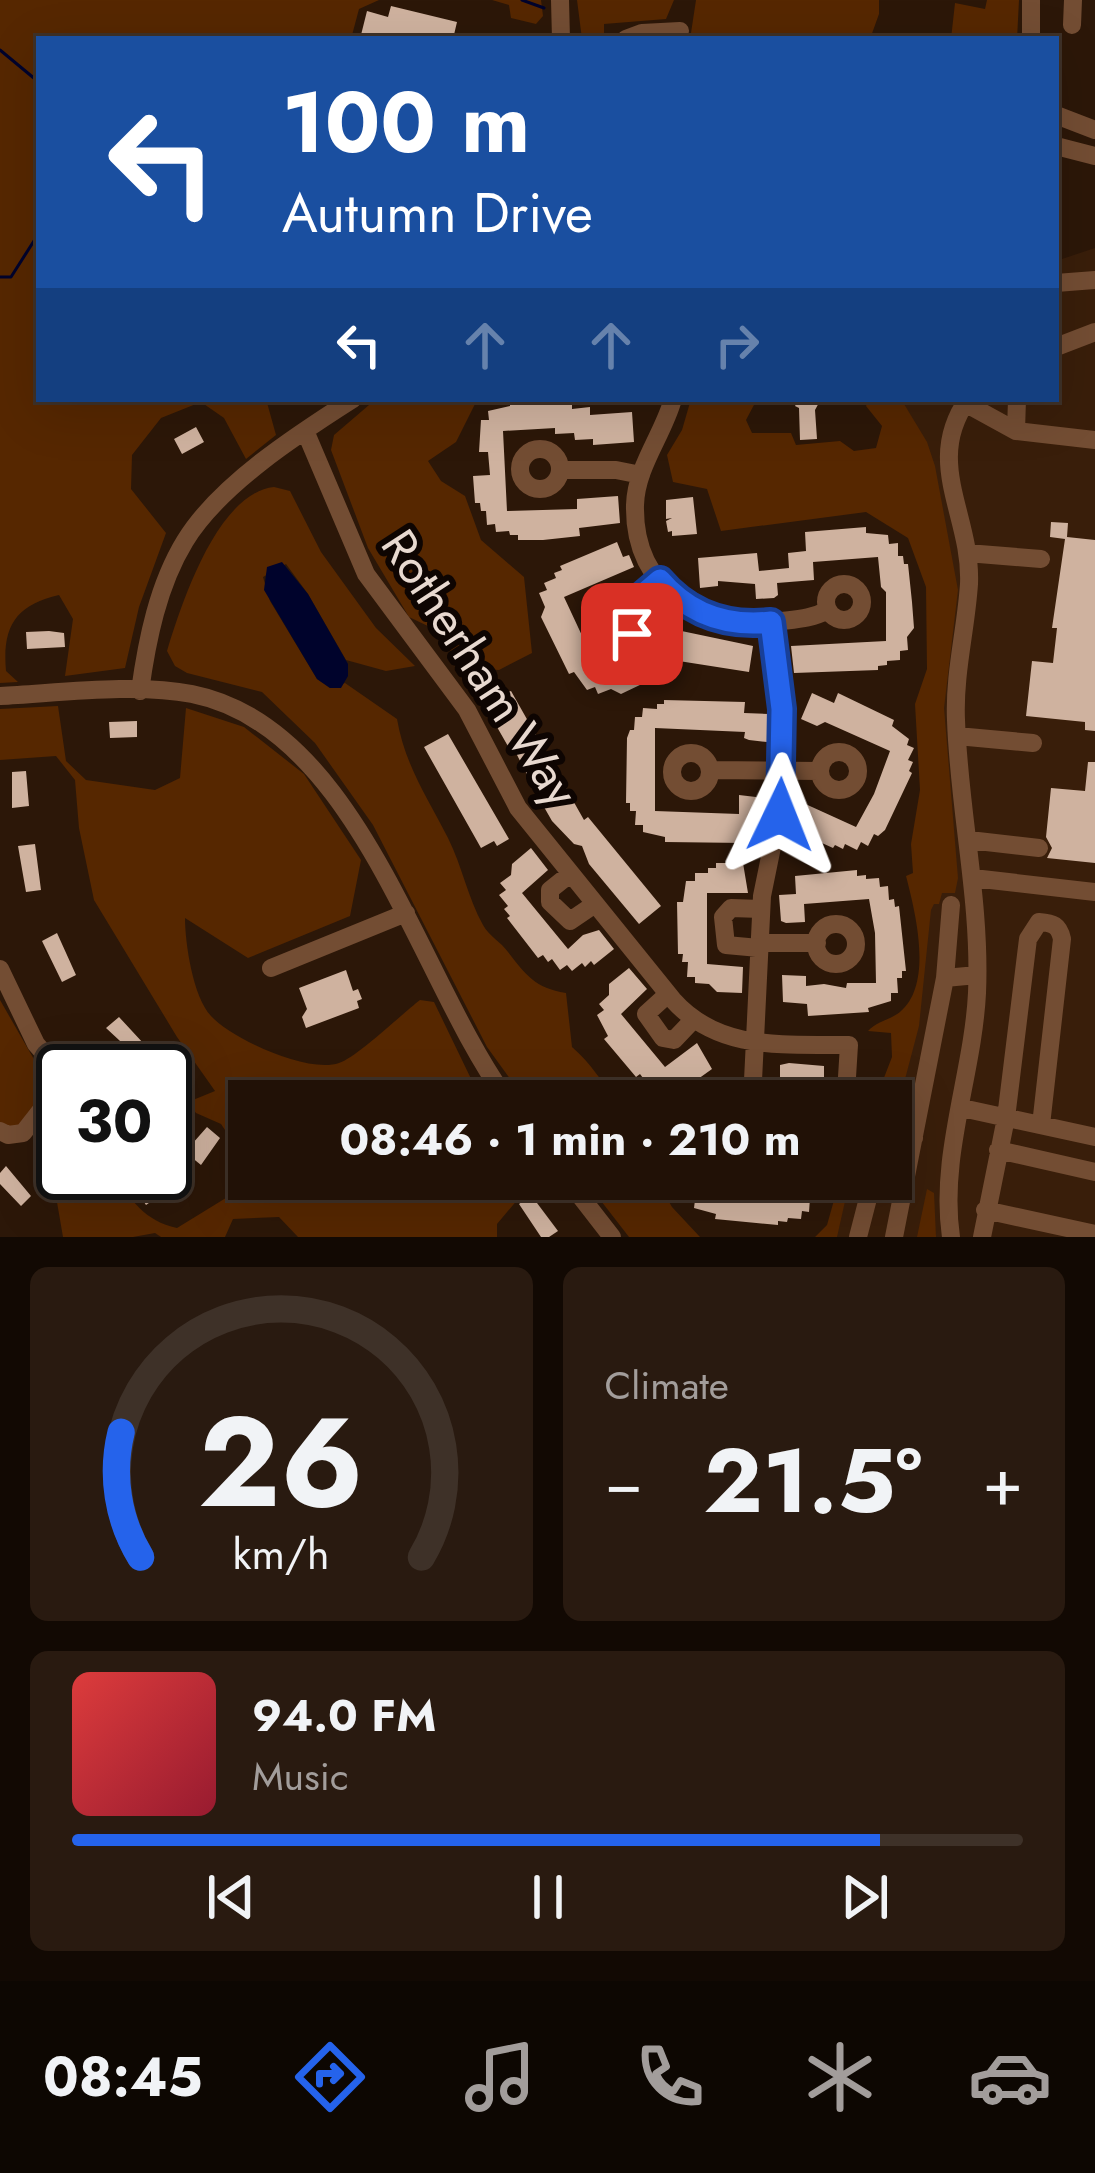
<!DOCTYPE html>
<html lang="en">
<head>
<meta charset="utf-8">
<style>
  :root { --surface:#211106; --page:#291a10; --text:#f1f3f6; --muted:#a29d9b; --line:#3e3128; --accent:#2563eb }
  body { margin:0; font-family:Jost,sans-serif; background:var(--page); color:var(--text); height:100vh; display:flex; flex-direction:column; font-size:45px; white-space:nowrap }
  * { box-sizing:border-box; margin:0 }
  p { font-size:39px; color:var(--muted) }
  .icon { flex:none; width:66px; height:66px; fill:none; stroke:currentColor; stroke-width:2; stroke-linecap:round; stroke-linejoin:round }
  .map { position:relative; height:1237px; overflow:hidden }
  .panel { display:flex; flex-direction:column; gap:30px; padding:30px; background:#120903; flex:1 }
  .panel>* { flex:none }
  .guide { position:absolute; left:36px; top:36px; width:1023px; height:366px; border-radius:0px; box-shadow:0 12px 48px #0002,0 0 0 3px var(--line); background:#1a4fa0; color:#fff; overflow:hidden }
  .speed { position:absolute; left:36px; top:1044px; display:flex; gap:24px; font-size:60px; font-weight:700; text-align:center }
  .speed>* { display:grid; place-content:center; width:156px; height:156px; border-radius:50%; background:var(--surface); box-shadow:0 12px 48px #0002,0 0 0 3px var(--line); line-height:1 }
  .speed .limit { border:6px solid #111; border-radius:18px; background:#fff; color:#111 }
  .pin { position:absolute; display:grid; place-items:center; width:102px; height:102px; color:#fff; margin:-51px; border-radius:24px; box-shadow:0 6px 18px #0006 }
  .me { position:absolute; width:132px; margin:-66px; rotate:2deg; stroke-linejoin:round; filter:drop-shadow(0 0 9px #0008) }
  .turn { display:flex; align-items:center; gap:42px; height:252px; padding:0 48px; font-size:54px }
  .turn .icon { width:156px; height:156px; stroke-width:2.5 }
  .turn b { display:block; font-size:84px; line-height:102px }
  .lanes { display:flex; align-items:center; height:114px; padding:0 48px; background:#0003; justify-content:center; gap:60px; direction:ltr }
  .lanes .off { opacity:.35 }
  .big { font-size:90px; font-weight:700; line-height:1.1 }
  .panel .widget { flex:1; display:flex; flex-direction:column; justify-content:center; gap:18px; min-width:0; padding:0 42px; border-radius:18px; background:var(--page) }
  .panel .dial { align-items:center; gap:0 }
  .dial svg { height:312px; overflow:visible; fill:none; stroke:var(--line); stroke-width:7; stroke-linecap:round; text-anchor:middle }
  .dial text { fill:var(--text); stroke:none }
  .song { display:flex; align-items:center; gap:36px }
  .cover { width:144px; height:144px; border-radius:18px; background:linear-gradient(135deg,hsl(0 70% 55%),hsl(350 70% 35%)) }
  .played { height:12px; border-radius:6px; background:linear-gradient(90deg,var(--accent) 85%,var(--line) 85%) }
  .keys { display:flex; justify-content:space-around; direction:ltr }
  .heat { display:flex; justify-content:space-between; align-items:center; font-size:66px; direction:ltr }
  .panel .tiles { flex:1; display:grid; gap:30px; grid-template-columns:1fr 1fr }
  .widget:last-child { grid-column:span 2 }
  .trip { position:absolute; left:228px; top:1080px; width:684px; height:120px; border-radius:0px; background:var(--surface); box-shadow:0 12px 48px #0002,0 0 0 3px var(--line); font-weight:700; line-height:120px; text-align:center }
  .tabs { display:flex; height:192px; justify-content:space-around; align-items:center; background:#0d0702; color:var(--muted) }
  .tabs .icon { width:84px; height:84px }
  .tabs .selected { color:var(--accent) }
  .tabs b { font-size:54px; color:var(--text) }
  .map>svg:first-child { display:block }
  .built { fill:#391e0a }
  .green { fill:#562700 }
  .water { fill:#00032c }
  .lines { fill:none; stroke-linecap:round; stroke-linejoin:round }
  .stream { stroke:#00032c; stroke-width:3 }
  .building { fill:#cfb29f }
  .minor { stroke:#734d33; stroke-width:18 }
  .route-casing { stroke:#184099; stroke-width:30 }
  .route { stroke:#2563eb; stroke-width:21 }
  .labels { text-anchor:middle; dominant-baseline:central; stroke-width:12; stroke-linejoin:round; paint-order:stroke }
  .street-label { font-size:48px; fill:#e8d9d0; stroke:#0e0502 }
</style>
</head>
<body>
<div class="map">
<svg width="1095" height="1237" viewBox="0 0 1095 1237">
  <rect width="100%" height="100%" fill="#2c1708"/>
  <path class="built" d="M1095,248V1237H828L853,1179H891V1101L918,1022L936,501L891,399H1056V261Z"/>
  <path class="green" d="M0,0H379L359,9L351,39H39V399H266L276,435L246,459L224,418L201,402L161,418L132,455L131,489L166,533L139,607L125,668L65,676L73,619L59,595C16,605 2,626 6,671L18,682L0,683Z
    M492,0H541L543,16L536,24L511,18L509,5Z
    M577,0H674L666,19L604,24V39H582Z
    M696,0H879V14L870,39H702V35L691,33Z
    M987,0H1019L1017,39H951L955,3L985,9Z
    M376,399H483L475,404L456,442L428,461L441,481L465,496L481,540L524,577L532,653L499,670L465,668L432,628L409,617L368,548L331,450L334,435Z
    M691,399H766L755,403L746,420L752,433H791L796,445L840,441L854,451L876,448L882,426L866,406L869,399H901L927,442L935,466L958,590L944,708L958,878L955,893H942L939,904H934L931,910L919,1026L894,1121L891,1101H875L892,1057L891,1033L868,1031C877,1021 890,1020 900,1012C934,984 915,911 906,876L913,873L911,844L920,790L915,704L927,669L926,587L908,538L866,512L721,531L707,489L673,482L667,455L682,430Z
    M274,487L290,491L321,552L376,628L415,666L386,671L346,660L308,594L286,564L263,577L270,601L317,679L330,688L345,683L397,719C405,765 427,797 448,838C462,866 468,898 483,925C489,936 501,942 508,952C526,975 535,988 566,993L572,1047C591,1063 601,1082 618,1101H526L487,1047L373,825L315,743L262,692L187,673L175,666L167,651C181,605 217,493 274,487Z
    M58,706L66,761L86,780L155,790L180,778L186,708L244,727L304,774L361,860L350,916L248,958L185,918C185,943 193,997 211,1016C232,1039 308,1074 339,1063C356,1058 403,1013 420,1000L434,1002L475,1087L486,1101H249V1166L221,1124L196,1113L188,1102L215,1091L177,1037L94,900L79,828L75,780L56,756L0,760V709Z
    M0,1000L51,1089L22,1127L0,1126Z
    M57,1102L63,1103V1173H114C130,1200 145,1221 177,1228L257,1179H535L497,1224V1237H298L279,1217L233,1219L225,1237H161L155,1233L133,1237H63L53,1179L38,1140L43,1122Z
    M584,1179H656L672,1207L700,1237H629Z
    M840,1179H850L837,1237H815L827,1225Z
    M927,1189L934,1193L936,1237H917Z"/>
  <path class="water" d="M282,562L308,594L348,664V676L341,688H330L317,679L264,590L267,567Z"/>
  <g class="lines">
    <path class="stream" d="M522,0L544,8
      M0,50L35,79L39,109
      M0,277H11L39,233"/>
  </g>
  <path class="building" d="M391,6L457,22L453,39H360L367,11L388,17Z
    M553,399L554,404L572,402V409L590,407V415L632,412L634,442L593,445V439L575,440L574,433L555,434V428L503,431L507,511L577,509V499L618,496L620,523L579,528L580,536L543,540H518V535H510L509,531L496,532L495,524L487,525L486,511H481L480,503H475L473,476L490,475L488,452H479L481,420H489L488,411L510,406V400Z
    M799,399H821L815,410L817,439L800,440L799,408L795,406Z
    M196,427L204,442L182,454L174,439Z
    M693,497L697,534L672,536V531L668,532L666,521L672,518L666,519V500Z
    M1051,522L1068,523L1067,537L1095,540V731L1085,730V722L1026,716L1032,661L1053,663L1057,628H1052L1065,539L1050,537Z
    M866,527V533L888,535L889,544L898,543V556H903L904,564H908L912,602L914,628L907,637L908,650L900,651V660L887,661V665L878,666V670L794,673L791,646L886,641V592L881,587L878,557L813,562L814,580L777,583L778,595L774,598L756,599L755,584L718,581V586L700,588L698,558L757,553L759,571L789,568L788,553L806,551L805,532Z
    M617,542L623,557L629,555L634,567L564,597L599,672L654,648L665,673L621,694L611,689L598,694L595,687L587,690L574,672L569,674L541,617L545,607L539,593L547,590L544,583L556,578L554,573L562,570L560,566Z
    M672,629L753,646L749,672L666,659Z
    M49,631L64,633L65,647L27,649L26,632Z
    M511,691L584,820L588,817L661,906L639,924L589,864L582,846L574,844L552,821L544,807L552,802L537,794L516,753L509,748L497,727L499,719L493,717L483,700Z
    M812,693L834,703L838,693L894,720L892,726L909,739L907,745L914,748L908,760L913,762L909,771L912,773L885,830L878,836L874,834L868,846L861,842L857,850L845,844L843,849L835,845L833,848L793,830L799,816L795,814L801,802L856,827L874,794L890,751L825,722L817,726L801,719Z
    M664,700L745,702L744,713L768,714L767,742L749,740L744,738L745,732L655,728V811L739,814V795L756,797L764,800L762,826L746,825L745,843L665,842V837L643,832V825H635L636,811H630V803H626L627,738L630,730H634L635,717H642L643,708L657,709V704H664Z
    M137,721V737L110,738L109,722Z
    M448,734L509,839L497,846L494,841L481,848L424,747Z
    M1088,762H1095V863L1047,858L1052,848L1046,837L1051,788L1085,791Z
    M26,771L29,806L12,808V772Z
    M35,844L41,890L26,892L18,846Z
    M531,848L548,870L522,893L568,949L583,935L599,930L614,949L594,965L591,961L585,967L582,963L572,971L567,965L560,970L552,959L548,962L543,955L538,958L507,918L510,916L504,909L508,906L499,895L506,890L500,883L511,875L512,864Z
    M716,863H743L748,893H707V964L743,967L742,993L717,992L709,984L695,983V977H687L688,962H682L683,954H678L677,902H683L686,881H695V873H708V868H716Z
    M857,870V876L866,875V879L879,878L880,887L888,886L889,900L894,899L895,907L899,906L906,971H902V978H897L898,993H891V1001L868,1008L869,1012L808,1016L807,1004L783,1002L782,975L806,976V986L824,984L846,988L847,983H876L875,933L869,899L804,904L805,922L786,923L781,921L779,895L796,894L795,876Z
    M57,933L76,975L62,982L42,941Z
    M629,968L647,989L621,1014L665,1067L697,1043L712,1069L691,1084L680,1083L669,1091L665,1085L658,1090L650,1079L646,1082L640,1074L636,1077L604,1039L608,1036L597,1015L604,1010L599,1004L609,995V984Z
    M346,970L353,991L358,989L362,999L357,1001L359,1008L306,1028L302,1017L307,1009L299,988Z
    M119,1017L144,1044L133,1053L106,1028Z
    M789,1063L824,1066V1085L780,1083V1065Z
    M207,1127L220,1138L201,1165L185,1152Z
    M6,1166L31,1196L21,1206L0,1184V1173Z
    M156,1173H167L175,1185L146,1205L136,1190Z
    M689,1179H708L707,1188L731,1190V1193L790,1197L794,1179H820L819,1191H816L815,1199L810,1198L809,1212L802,1211L801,1219L788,1218L787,1222L778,1221V1225L715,1219L716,1214L694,1208L695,1200L686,1199Z
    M531,1195L558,1231L549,1237H541L519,1204Z"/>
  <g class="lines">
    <path class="minor" d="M560,0L561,39
      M1072,25L1073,0
      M626,39L642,33L680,31
      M1031,39V0
      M1056,115L1095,130
      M1056,146L1095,156
      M1056,283L1095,280
      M1056,347L1095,332
      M673,399C663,435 636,467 635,505C633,592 705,630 782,621C799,619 813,618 828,610
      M965,403L1016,431L1095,440
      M1016,431L1017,399
      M306,433L366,574L467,710L518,808L673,1000C719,1052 785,1044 849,1045L846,1093
      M520 469a20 20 0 1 1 40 0a20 20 0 1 1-40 0Z
      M560,470H616L641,475
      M967,553L1041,559
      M826 602a18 18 0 1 1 36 0a18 18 0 1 1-36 0Z
      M600 618a20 20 0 1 1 40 0a20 20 0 1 1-40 0Z
      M140,691C147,640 158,585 185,541C219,485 298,434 353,399
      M0,696C59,693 135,683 192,694C359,727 418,979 508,1101
      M957,736L1033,743
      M820 771a19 19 0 1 1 38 0a19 19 0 1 1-38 0Z
      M672 772a19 19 0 1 1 38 0a19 19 0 1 1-38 0Z
      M710,770L820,771
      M969,840L1039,848
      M570,874L550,890V902L570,921L595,904
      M973,878L1095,892
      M816 944a20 20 0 1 1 40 0a20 20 0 1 1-40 0Z
      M759,943H817
      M759,948L726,945L723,917L731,908L761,909
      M271,968L406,913
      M0,969L36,1044L63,1075
      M945,978L951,905
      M668,994L646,1014L663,1038L674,1040L693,1020
      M752,1101L762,896L781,803L782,709L771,622
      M962,1108L1095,1137
      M0,1131L8,1135L23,1133L63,1082
      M891,1138L898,1133L914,1138
      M998,1150L1095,1172
      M567,1179L612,1237
      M985,1210L1095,1234
      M858,1237L873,1179
      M894,1237L945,978L977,975
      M951,1237C939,1156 973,1074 977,993C981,901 959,811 956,720C954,673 966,630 969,584C972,515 923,463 968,399
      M982,1237L1006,1118L1028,939L1039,922C1053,923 1059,925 1062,939L1041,1125"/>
  </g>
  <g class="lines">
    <g class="route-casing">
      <path id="route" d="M632,634L640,620L633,603L660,580C689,614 726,627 771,622L782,709L780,815"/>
    </g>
    <use href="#route" class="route"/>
  </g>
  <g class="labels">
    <g class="street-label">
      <text transform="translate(480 668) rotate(57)">Rotherham Way</text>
    </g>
  </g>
</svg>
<div class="speed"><div class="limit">30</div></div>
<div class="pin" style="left:632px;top:634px;background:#d93025"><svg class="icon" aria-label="arrive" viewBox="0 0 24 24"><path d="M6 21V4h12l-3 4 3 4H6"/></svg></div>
<svg class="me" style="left:780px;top:815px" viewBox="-20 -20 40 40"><path d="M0-17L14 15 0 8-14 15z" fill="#2563eb" stroke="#fff" stroke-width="4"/></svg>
<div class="trip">08:46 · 1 min · 210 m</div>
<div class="guide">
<div class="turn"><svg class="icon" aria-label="left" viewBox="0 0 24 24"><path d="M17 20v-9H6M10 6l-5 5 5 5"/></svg><div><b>100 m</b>Autumn Drive</div></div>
<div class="lanes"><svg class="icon" aria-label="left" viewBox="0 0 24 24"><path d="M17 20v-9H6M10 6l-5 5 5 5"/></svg><svg class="icon off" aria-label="ahead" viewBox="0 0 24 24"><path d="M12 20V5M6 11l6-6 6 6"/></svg><svg class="icon off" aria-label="ahead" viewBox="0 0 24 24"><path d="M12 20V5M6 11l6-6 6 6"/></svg><svg class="icon off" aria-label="right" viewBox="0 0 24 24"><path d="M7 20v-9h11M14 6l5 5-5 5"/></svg></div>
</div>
</div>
<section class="panel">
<div class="tiles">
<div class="widget dial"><svg viewBox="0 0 100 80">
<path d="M14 69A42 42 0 1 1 86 69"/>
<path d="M14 69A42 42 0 0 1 9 37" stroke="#2563eb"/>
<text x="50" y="56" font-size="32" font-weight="700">26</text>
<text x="50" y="72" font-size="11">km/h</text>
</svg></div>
<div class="widget"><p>Climate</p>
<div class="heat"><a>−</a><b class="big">21.5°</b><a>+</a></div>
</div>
<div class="widget">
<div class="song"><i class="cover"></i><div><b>94.0 FM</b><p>Music</p></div></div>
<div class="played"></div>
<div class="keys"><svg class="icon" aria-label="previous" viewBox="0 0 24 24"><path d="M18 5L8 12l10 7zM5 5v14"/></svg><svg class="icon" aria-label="pause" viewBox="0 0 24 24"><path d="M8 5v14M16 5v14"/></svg><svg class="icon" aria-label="next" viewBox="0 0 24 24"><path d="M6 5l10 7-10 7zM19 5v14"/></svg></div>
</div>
</div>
</section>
<nav class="tabs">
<b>08:45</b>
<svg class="icon selected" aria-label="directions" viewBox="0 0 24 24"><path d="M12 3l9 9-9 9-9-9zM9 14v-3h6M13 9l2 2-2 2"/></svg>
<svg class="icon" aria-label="music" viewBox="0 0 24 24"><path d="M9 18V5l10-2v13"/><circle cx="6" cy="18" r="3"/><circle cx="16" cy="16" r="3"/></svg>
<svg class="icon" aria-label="phone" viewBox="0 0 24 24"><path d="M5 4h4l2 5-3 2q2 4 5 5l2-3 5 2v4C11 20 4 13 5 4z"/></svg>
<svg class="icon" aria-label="climate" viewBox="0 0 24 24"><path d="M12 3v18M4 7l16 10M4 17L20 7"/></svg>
<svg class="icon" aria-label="car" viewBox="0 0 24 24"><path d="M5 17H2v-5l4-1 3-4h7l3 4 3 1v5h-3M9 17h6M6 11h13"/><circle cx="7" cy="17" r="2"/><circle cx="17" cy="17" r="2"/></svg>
</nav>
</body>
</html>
